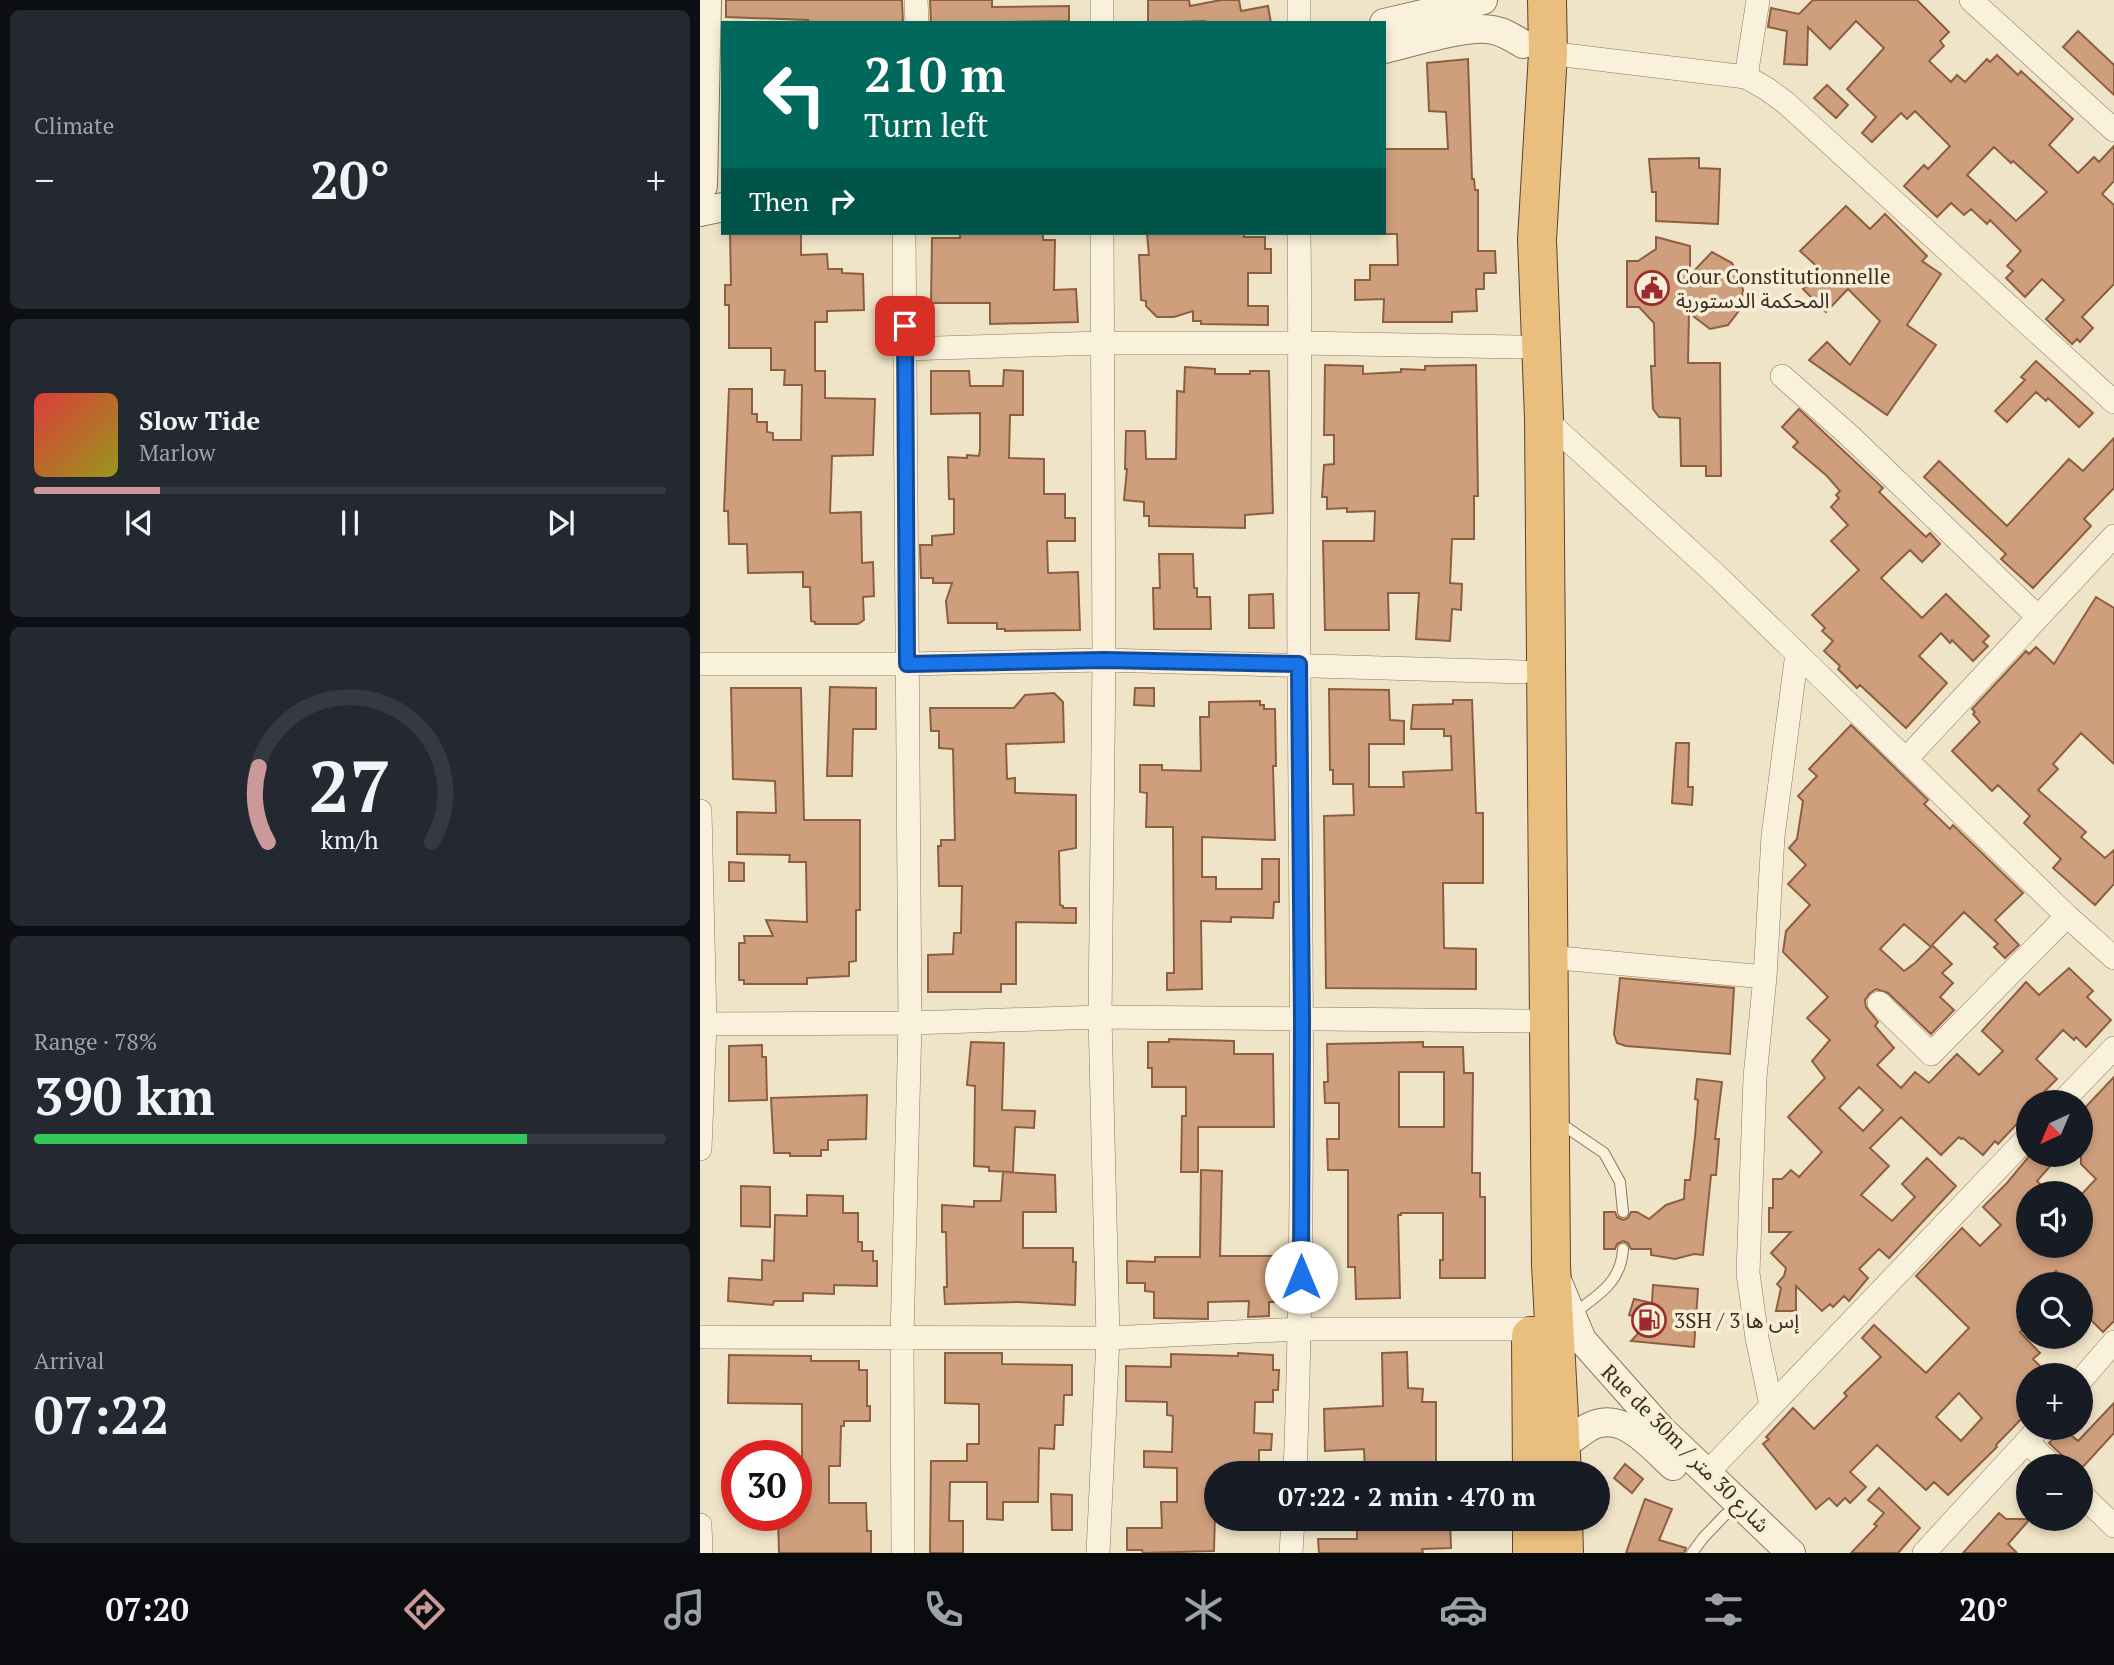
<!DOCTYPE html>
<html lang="en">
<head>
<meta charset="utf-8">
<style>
  :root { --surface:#171b24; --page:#242831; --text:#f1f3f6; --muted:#9ea1a6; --line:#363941; --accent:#cc999b }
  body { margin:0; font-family:"PT Serif","Noto Sans Arabic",serif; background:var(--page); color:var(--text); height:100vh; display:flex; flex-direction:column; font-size:26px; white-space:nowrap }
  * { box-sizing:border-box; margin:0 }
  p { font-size:23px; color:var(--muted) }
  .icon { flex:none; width:38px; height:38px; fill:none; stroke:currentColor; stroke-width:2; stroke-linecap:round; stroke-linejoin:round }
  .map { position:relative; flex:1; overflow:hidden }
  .drawer { display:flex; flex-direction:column; gap:10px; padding:10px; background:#0d0f14; width:700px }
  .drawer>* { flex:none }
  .hud { position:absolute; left:21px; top:21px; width:665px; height:214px; border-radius:0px; box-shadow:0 4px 10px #0003; background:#00695c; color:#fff; overflow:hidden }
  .needle { width:46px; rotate:224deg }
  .fabs { position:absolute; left:1316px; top:1090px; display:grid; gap:14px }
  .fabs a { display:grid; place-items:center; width:77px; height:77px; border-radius:50%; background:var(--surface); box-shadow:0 4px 10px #0003; font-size:35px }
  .speed { position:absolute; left:21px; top:1440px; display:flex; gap:14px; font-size:35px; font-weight:700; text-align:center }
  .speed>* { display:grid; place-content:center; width:91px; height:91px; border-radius:50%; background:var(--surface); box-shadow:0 4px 10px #0003; line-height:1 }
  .speed .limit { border:10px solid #d22; background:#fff; color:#111 }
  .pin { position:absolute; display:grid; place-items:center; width:60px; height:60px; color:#fff; margin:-30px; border-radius:14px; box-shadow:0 4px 10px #0006 }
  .me { position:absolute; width:77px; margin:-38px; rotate:0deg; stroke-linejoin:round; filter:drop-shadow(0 0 5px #0008) }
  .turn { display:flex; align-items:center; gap:24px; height:147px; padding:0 28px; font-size:32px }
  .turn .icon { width:91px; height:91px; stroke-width:2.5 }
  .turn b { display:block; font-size:49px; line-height:60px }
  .then { display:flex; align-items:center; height:66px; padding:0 28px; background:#0003; gap:14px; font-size:26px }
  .big { font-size:52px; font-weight:700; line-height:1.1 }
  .drawer .tile { flex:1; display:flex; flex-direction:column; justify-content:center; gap:10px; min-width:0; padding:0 24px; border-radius:10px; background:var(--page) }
  .drawer .dial { align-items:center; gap:0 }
  .dial svg { height:182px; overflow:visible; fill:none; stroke:var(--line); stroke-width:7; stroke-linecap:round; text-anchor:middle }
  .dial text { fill:var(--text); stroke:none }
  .song { display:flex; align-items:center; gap:21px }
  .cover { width:84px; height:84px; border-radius:10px; background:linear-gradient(135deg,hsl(0 70% 55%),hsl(60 70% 35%)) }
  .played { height:7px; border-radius:4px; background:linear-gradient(90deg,var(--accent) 20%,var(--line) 20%) }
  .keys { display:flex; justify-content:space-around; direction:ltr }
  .heat { display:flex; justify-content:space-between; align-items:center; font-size:38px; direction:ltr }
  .charge { height:10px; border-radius:5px; background:linear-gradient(90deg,#34c759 78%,var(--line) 0) }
  .trip { position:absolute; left:504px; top:1461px; width:406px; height:70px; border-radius:35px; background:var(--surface); box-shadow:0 4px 10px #0003; font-weight:700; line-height:70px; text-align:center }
  .tab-bar { display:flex; height:112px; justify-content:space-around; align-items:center; background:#090b0e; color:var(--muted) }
  .tab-bar .icon { width:49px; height:49px }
  .tab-bar .current { color:var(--accent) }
  .tab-bar b { font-size:32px; color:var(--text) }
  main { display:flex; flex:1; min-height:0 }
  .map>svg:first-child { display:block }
  .building { fill:#cf9f7d; stroke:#8d5f41; stroke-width:2; fill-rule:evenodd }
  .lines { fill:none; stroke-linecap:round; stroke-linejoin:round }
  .service-casing { stroke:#8d765c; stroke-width:12 }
  .minor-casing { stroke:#8d765c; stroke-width:24 }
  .tertiary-casing { stroke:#8d765c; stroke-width:30 }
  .trunk-casing { stroke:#5b4430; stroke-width:40 }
  .service { stroke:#faf1dc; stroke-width:10 }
  .minor { stroke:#faf1dc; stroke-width:23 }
  .tertiary { stroke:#faf1dc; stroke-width:28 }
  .trunk { stroke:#eabe7c; stroke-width:38 }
  .route-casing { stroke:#114b97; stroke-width:18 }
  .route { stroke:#1a73e8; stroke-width:12 }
  .labels { text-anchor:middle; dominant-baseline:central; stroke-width:7; stroke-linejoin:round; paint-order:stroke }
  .poi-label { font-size:21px; fill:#3d2e20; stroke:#f7eed8; text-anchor:start }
  .street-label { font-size:21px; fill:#3d2e20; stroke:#f7eed8 }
</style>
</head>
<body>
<main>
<section class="drawer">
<div class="tile"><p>Climate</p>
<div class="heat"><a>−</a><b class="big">20°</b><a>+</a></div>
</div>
<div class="tile">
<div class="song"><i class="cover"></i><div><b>Slow Tide</b><p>Marlow</p></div></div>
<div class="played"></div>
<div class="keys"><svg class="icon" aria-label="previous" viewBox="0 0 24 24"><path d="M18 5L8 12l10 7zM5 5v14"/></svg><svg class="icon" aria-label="pause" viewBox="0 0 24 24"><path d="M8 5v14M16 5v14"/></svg><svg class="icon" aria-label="next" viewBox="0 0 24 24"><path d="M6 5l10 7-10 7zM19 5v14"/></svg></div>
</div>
<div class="tile dial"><svg viewBox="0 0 100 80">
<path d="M14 69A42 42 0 1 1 86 69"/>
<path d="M14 69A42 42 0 0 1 10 36" stroke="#cc999b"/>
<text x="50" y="56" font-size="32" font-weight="700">27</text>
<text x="50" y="72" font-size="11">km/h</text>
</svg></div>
<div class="tile"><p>Range · 78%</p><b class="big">390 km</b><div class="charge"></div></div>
<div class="tile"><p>Arrival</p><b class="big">07:22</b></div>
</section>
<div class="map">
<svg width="1414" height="1553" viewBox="0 0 1414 1553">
  <rect width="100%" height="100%" fill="#f0e4c8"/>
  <path class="building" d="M26,0H202L203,23H108V20L26,17Z
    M230,0H292V7L369,6V21L231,23Z
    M448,0H489L490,6L521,0H539L541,11L568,6L571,23H506L505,21L448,23Z
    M1113,0H1217L1249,32L1240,41L1244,46L1229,61L1251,82L1257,75L1265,82L1287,59L1290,62L1297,55L1318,75L1321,71L1373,119L1349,145L1378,173L1394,157L1399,162L1414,146V181L1402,194L1414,205V284L1382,317L1393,328L1380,342L1377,339L1372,344L1346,319L1364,300L1342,279L1325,297L1306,278L1313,271L1307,266L1321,251L1290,220L1287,224L1271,209L1264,215L1251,203L1237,217L1204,186L1224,165L1228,169L1250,146L1215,111L1207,119L1201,113L1172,142L1162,133L1176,117L1147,89L1184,48L1156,21L1130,49L1108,27L1107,65L1084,64L1087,31L1068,27L1071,8L1099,14ZM1294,147L1311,163L1313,161L1347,192L1316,221L1267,175Z
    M1378,31L1414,65V95L1363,47Z
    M768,59L772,179H774L775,190H778V251H795L796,273H784V289H776L777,311L752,312V322H683L684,299L655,300V280H670V265H698L697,234H684L685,149H748L746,112L729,111L727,63Z
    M1127,85L1148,105L1136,118L1114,98Z
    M999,158V168L1020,169L1018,224L956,221V192H952L949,159Z
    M1146,206L1170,229L1185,214L1227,256L1222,261L1241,274L1207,325L1236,345L1187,415L1109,360L1127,342L1150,365L1180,321L1148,289L1126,312L1103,289L1122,271L1100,251Z
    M30,233H101V255L127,254L128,269H142V273L163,274L164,310L127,311V322H115V371H125V398L175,399L173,455L132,456L130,513L161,512L162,563L173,562L174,596L163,597L164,620L158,624H115V622L111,621L110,587H103V572L48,573L47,544H29L28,511H24L29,389H52V414H57V422H67V432L73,433V440H101L102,385H84L85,370H71V348H29V305H25V285H31Z
    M260,233H343V240H355L354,290L376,289L378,322L290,324V303H231L232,238H260Z
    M447,233H544V237H565V249H571V273H548V306H568V325L501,324V321H493V311L474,317H457L446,306V301L441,300L439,255H449Z
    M956,237L990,246V275L1012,252L1032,263L1041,280L1043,290L1041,308L1028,325L1010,329L989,313L988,363H1020L1021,476H1006V466H981L980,418L959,417L953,409L951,366H955L954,323L939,307H927V261H938L956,249Z
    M1336,361L1393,413L1379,427L1348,398L1346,401L1336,392L1307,422L1295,411L1325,380L1321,377Z
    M625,365L663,366V374L701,372V369L725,370V366L776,365L778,496H774V539H752L750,583L762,584L761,610L752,609L750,641L716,639L719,593H688L689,630H625L623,541H674L675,511L647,512V508L627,509V497H622L624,465L634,464V435H624Z
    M485,367L515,369V374H550V371H569L573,513L545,515V528L449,526V516H444V502L424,500L427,469H425L426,431H445L446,459H476L477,391L484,392Z
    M304,370L323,371V415H310L309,458L344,459V494H365V518H375V541H347L348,573L378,572L380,630L305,631V629H297V623H248L246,601L252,583H233V578H221L220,545H232V536L254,534V499H249L248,457L267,458V455L279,456L280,449V413L231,414V371H269L270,386H303Z
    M1099,409L1183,488L1179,492L1205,517L1226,537L1230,533L1240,544L1222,562L1210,550L1181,578L1222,618L1246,594L1289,636L1283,642L1288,646L1273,661L1252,640L1250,643L1241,633L1219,656L1247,683L1206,728L1160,685L1157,688L1138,669L1140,666L1124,651L1133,641L1122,631L1125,628L1112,615L1159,570L1131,541L1148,525L1131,507L1139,498L1136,495L1140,491L1127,476L1093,447L1098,442L1082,427Z
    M1414,438V488L1384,519L1391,526L1333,588L1301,559L1306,554L1224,477L1239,461L1307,526L1369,459L1383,471Z
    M459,554H493L494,588H497V597H510L511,629H454L453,588H460Z
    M573,594L574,628H549V595Z
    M1396,597L1414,608V764L1381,733L1353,764L1358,769L1338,790L1386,832L1381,837L1405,858L1414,850V884L1395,905L1353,868L1361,859L1324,823L1330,816L1298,785L1292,791L1252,751L1280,722L1273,714L1275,712L1272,709L1326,651L1329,654L1336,647L1354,664Z
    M130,687L176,688V729H153L152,776H127Z
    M31,688H101L104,820H160V910H156V961L149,962V976L107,978V984H44V980H39V943H45L44,936H73L66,920L107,922L106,862H89L90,855L37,854V812L76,813L75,781L33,779Z
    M435,688H454V706L434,705Z
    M629,689L689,690L690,720L704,721V744H669V787H704L703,772L752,770L751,736H744V729H711L713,705L753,704V700H772L776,813H783V883H743L744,948L776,949V989L626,988L624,816L654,815L653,784H633V770H630Z
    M354,693L363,702L364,742L306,744L307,779L315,778V793L376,795V848L359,851L360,905L363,906V908H376V923L316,922V984H301V992H228V955L253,954L254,933H261L262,886H239L238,846H241V840H255L253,749L239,748V731H231L230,708H314L325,695Z
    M560,701V705H564V709H575L576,766H573L575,840L502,837V877H516V889H562V859H579V902H574L573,918L531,917V922L501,921L502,989L467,990V973H474L473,827H446L447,793L440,792V765H462V770L501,771L500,717H509V702Z
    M1151,725L1228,800L1224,804L1250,829L1253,825L1323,893L1295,920L1319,945L1305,958L1294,947L1298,944L1264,912L1232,945L1252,964L1242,973L1253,983L1240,997L1254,1010L1231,1034L1188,993L1176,989L1169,994L1165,1000L1166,1007L1178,1022L1175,1026L1194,1048L1177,1065L1201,1088L1215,1072L1229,1083L1257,1054L1279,1075L1303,1051L1282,1031L1326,982L1339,995L1369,968L1393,991L1387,997L1411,1020L1386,1047L1376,1037L1374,1040L1363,1030L1336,1059L1357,1079L1334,1102H1328V1112L1298,1144L1295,1141L1283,1155L1263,1138L1261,1139L1259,1137L1241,1155L1201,1117L1170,1148L1189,1166L1161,1195L1192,1221L1215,1197L1202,1184L1227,1158L1256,1186L1189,1258L1179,1249L1159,1269L1168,1278L1149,1301L1144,1296L1133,1307L1130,1304L1122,1311L1096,1286V1311H1076L1081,1288L1077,1284L1084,1276L1086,1268L1071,1253L1091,1232H1069V1208H1073V1179H1082L1091,1170L1099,1177L1122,1152L1088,1117L1125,1078L1112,1061L1130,1040L1107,1018L1128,997L1083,952L1086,931L1110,905L1088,884L1106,865L1089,848L1097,839L1103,801L1098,796L1117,776L1109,769ZM1204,924L1231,947L1215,963L1204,971L1180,949ZM1159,1087L1183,1110L1163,1131L1139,1108Z
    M976,743H989L988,787H993L992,805L972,803Z
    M29,862L44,863V881H29Z
    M920,978L1034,988L1030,1054L926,1046L917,1043L914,1034Z
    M469,1039L534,1041V1054H573L574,1127H498V1172H481L482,1116H486V1087H452V1068H448V1042H469Z
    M271,1042L304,1043L302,1110L335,1111L334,1128L315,1127L313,1172L289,1171V1167L274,1166L275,1086L267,1085Z
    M723,1042V1047H763L764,1073H773L772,1173H780V1197H785V1278H740V1260H743V1213H701V1215H698L700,1298L656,1299L655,1267H648V1170H628L627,1139H639V1103H625L624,1082H628L627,1044ZM699,1072H744V1127H699Z
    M62,1045V1057H66L67,1100L29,1101V1046Z
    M1414,1077V1321L1403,1332L1381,1310V1284H1370L1356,1271L1343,1284H1328V1324L1320,1332L1340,1353L1333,1359L1350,1376H1328V1412L1296,1445L1297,1447L1248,1495L1234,1482L1226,1490L1177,1445L1150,1472L1166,1487L1150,1503L1145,1498L1137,1506L1129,1498L1116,1509L1063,1444L1069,1439L1066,1437L1093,1408L1114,1429L1147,1396L1144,1393L1181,1357L1162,1338L1174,1325L1226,1373L1269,1328L1216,1276L1262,1228L1280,1246L1301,1225L1283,1207L1307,1183L1330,1155H1360L1337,1181L1350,1194H1328V1246H1381V1195L1396,1179L1381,1164V1112ZM1259,1393L1282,1418L1261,1441L1236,1417Z
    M997,1079L1022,1082L1015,1139H1019L1016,1175H1011L1003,1255L994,1254L975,1259L951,1255V1249H931L928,1243L923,1241L917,1244L915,1249H904V1212H915L917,1217L923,1220L928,1218L931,1212H937L949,1219L966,1205L984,1199L985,1180H990L995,1137L998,1100L995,1099Z
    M167,1095L166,1139L128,1140V1150H121V1156H90V1153H74L71,1098Z
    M501,1170L522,1171L520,1256H577V1302H569V1316L548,1317L549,1301L508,1302V1319L454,1318V1292L445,1291V1283H427V1261L455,1262V1257H500Z
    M303,1172L355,1175L356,1212H323V1248H373V1262H376L375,1305L318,1302L245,1304L244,1287H247L246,1232H242V1205L274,1207V1201H301Z
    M41,1186L70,1187V1227L41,1226Z
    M107,1195L143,1196V1213H158V1242H162V1251H173V1261H177V1286L134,1285V1294L103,1293V1301H74L73,1305L28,1301L29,1278L62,1280V1260L74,1261L75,1215L107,1216Z
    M953,1285L998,1289L994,1347L931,1341L950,1321L929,1315L934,1299L952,1303Z
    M707,1352L708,1388L723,1389L722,1402H736V1474H665L664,1449L625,1451L624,1409L683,1406L682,1353Z
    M245,1353H302V1364L372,1365V1395H364L363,1425H355L354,1449L339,1448L338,1502H303V1520L287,1519V1482H250L249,1521H263V1553H230L231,1461H267V1444H279V1404L245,1403Z
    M538,1353L573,1355V1370H579L578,1390H573V1402H555L554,1433L572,1434L571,1450H559V1474H516L514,1551L443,1553L442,1550H427V1528H462L461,1502H477V1468L444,1467V1451L472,1452L473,1416L467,1415V1402L426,1401V1366L471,1367V1354L538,1356Z
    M29,1355L111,1356V1361H159V1370H167V1406H170V1421H144V1426H141L140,1466H129V1503H166L167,1531H171V1553H79L78,1517L96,1516V1503H102V1404L28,1403Z
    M1414,1403V1433L1381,1469V1466H1373L1349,1443L1363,1428L1378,1441Z
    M925,1464L943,1479L932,1493L914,1478Z
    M1179,1488L1220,1528L1198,1553H1151L1177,1526L1174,1524L1184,1513L1168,1500Z
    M351,1494L372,1495V1530H352Z
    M945,1499L972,1509L959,1540L986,1548L984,1553H926Z
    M1299,1513L1306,1519H1330L1308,1544L1317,1553H1263Z
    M666,1519H750L751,1548L722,1549L723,1553H619L618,1539H657V1525H667Z"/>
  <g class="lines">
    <g class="service-casing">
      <path id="service" d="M857,1121L904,1153L920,1182L923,1212
        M873,1314C898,1295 921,1283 923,1249
        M992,1553L1003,1538L1026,1514"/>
    </g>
    <g class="minor-casing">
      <path id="minor" d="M216,0L217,23
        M1271,0L1414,130
        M402,23V0
        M599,23V0
        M848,53L1046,77L1067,89L1086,103L1414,402
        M1046,77L1058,0
        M205,349L402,343H600L819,347
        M1082,376L1150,436L1338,617
        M844,418L1012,571L1367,916L1414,958
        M0,664H207L404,660L823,672
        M1206,759L1414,536
        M0,811L5,1024L0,1149
        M849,957L1065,977
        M1179,1003L1231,1054L1367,916
        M0,1024L210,1023L400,1017L828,1021
        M1362,1102L1414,1048
        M0,1337L408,1338L600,1329H831
        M1381,1380L1414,1342
        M1071,1405L1057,1338L1048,1273L1055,1077L1065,977L1073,836L1097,653
        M1327,1442L1352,1466
        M1007,1473L1328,1137
        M595,1474C605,1206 601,937 599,669C598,524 601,378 599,233
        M1381,1494L1414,1526
        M0,1525L1,1553
        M203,1553L202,1337L210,1023L204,233
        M398,1553L408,1338L400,1017L404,660L402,233
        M591,1553L593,1519
        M1224,1553L1339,1428"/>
    </g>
    <g class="tertiary-casing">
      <path id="tertiary" d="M684,23L783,0
        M684,49C711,43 769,24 793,30C804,32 813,38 823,44
        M3,186L7,0
        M0,212L23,207
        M859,1285L882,1340L961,1429L1091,1553
        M862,1446C871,1440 880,1433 889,1427C922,1409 951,1446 973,1466"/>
    </g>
    <g class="trunk-casing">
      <path id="trunk" d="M847,0L848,53L837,240L844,418L851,1265L862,1474
        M831,1336L832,1474
        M832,1519V1553
        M863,1519L864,1553"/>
    </g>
    <use href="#service" class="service"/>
    <use href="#minor" class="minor"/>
    <use href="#tertiary" class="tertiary"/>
    <use href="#trunk" class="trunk"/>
  </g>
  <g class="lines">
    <g class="route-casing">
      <path id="route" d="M205,326L207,664L404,660L599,664L602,1020L601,1277"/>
    </g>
    <use href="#route" class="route"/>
  </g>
  <defs>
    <g id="civic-ring" transform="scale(1.75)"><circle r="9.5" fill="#f7eed8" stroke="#9e2a2b" stroke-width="1.5"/><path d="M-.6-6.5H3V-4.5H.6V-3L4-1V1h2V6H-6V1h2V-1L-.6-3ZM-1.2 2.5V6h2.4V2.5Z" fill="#9e2a2b"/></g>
    <g id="fuel-ring" transform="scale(1.75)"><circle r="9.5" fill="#f7eed8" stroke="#9e2a2b" stroke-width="1.5"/><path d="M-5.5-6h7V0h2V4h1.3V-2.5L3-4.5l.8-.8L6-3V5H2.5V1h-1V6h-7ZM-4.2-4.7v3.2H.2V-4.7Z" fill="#9e2a2b"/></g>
  </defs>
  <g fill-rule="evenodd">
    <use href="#civic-ring" x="952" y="288"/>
    <use href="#fuel-ring" x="949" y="1320"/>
  </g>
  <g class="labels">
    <g class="poi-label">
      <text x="976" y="276">Cour Constitutionnelle<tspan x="976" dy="24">المحكمة الدستورية</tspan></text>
      <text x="974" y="1320">3SH / 3 إس ها</text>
    </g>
    <g class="street-label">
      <text transform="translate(986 1448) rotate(45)">Rue de 30m / شارع 30 متر</text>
    </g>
  </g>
</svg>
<div class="fabs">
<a><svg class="needle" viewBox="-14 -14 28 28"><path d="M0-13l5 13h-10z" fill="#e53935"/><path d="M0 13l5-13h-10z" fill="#9ea1a6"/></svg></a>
<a><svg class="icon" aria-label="sound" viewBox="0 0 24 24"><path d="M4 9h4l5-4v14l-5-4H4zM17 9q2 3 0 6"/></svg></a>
<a><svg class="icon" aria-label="search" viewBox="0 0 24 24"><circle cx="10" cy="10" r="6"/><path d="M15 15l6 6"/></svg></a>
<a>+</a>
<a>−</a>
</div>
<div class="speed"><div class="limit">30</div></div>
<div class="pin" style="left:205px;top:326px;background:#d93025"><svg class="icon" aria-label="arrive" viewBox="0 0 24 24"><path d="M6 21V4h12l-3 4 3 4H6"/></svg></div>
<svg class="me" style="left:601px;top:1277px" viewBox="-20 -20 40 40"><circle r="19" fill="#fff"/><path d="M0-13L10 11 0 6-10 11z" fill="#1a73e8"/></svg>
<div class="trip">07:22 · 2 min · 470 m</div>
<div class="hud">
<div class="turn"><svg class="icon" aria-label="left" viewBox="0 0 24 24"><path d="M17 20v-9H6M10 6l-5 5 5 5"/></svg><div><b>210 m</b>Turn left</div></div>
<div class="then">Then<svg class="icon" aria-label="right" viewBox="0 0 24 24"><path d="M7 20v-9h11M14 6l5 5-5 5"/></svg></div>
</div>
</div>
</main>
<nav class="tab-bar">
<b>07:20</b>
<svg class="icon current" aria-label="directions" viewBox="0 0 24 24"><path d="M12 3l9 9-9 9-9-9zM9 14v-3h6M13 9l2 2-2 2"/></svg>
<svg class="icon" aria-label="music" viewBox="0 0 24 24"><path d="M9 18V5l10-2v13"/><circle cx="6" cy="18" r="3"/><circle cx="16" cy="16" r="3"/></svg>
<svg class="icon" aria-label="phone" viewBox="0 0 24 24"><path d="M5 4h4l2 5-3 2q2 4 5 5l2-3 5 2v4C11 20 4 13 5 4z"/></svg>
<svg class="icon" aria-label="climate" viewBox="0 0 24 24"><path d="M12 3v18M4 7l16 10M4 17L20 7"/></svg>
<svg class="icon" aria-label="car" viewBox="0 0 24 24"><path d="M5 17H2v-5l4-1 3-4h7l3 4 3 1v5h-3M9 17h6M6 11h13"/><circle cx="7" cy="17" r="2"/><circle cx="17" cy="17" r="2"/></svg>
<svg class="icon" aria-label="filters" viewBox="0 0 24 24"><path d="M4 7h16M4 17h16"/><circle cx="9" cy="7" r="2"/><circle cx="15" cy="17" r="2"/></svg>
<b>20°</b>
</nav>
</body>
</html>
